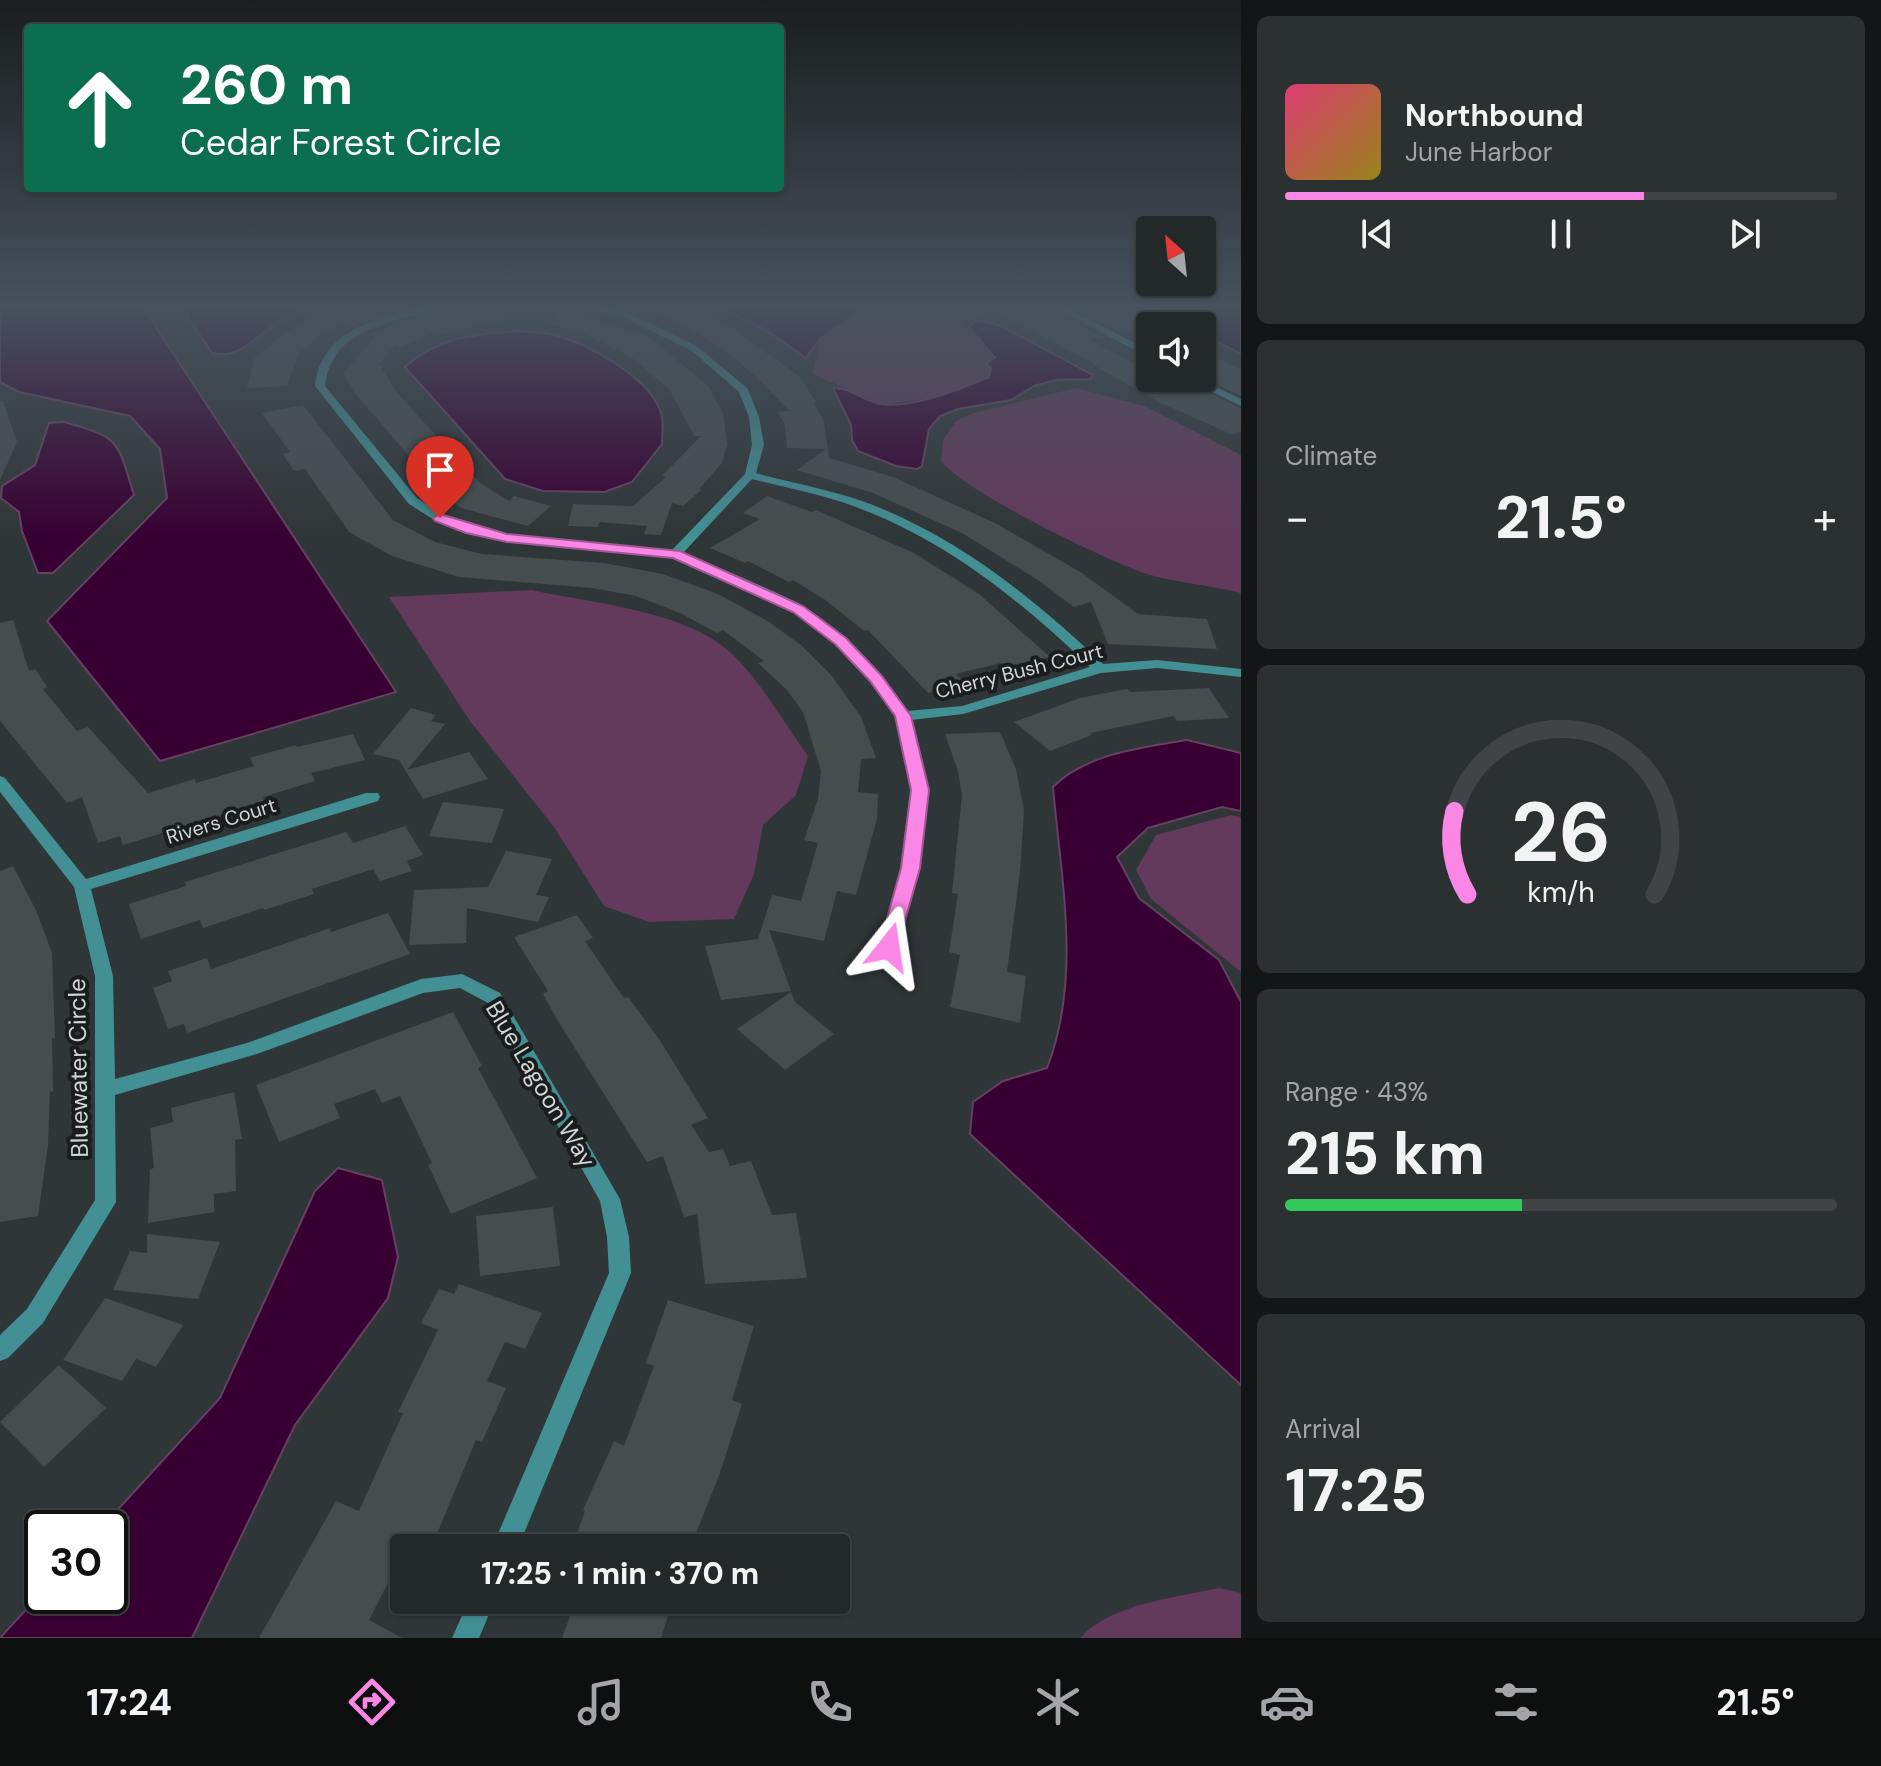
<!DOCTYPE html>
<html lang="en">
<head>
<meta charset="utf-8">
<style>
  :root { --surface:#232829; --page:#2b3031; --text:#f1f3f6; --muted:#a3a6a8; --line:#404446; --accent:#fa87e6 }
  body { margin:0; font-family:"DM Sans",sans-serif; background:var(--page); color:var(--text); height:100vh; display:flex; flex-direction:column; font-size:30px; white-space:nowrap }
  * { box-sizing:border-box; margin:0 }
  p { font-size:26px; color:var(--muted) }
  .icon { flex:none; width:44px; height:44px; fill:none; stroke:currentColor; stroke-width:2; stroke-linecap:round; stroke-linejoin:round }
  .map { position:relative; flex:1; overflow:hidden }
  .sheet { display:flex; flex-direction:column; gap:16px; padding:16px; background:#131617; width:640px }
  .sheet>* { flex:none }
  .top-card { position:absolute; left:24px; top:24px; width:760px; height:168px; border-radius:8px; box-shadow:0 2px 6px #0004,0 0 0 2px var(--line); background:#0b6e4f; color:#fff; overflow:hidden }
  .needle { width:52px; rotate:333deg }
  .controls { position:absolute; left:1136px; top:216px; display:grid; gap:16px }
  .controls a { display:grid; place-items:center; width:80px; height:80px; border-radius:8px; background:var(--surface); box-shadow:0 2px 6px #0004,0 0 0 2px var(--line); font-size:40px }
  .speed { position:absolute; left:24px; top:1510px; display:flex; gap:16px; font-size:40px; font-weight:700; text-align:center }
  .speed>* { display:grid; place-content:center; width:104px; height:104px; border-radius:50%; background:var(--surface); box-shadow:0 2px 6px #0004,0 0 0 2px var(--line); line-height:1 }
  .speed .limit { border:4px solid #111; border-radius:12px; background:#fff; color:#111 }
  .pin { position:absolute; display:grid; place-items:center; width:68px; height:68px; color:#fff; margin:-82px -34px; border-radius:50% 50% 50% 0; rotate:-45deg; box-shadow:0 0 8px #0007 }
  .pin .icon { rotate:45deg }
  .me { position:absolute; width:88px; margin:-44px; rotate:15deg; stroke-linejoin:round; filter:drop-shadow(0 0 6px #0008) }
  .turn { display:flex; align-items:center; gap:28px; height:168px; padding:0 24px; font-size:36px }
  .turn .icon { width:104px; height:104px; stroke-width:2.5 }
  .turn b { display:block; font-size:56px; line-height:68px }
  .big { font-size:60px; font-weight:800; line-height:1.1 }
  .sheet .tile { flex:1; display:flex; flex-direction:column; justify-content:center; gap:12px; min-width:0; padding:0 28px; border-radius:12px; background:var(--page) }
  .sheet .dial { align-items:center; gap:0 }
  .dial svg { height:208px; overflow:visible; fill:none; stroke:var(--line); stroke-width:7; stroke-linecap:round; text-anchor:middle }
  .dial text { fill:var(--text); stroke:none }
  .song { display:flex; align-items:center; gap:24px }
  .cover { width:96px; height:96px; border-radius:12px; background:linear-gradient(135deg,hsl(340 70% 55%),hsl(50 70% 35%)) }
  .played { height:8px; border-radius:4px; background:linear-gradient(90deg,var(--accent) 65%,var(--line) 65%) }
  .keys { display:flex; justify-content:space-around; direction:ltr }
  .heat { display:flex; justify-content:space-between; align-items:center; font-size:44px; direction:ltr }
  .charge { height:12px; border-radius:6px; background:linear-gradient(90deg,#34c759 43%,var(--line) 0) }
  .trip { position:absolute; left:390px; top:1534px; width:460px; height:80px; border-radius:8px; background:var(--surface); box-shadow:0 2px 6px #0004,0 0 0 2px var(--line); font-weight:800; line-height:80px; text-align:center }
  .dock { display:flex; height:128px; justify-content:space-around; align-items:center; background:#0e1010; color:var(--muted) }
  .dock .icon { width:56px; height:56px }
  .dock .active { color:var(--accent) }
  .dock b { font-size:36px; color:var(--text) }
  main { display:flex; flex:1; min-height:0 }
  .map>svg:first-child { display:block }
  .green { fill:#643a5c }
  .water { fill:#380032; stroke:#664063; stroke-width:2 }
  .building { fill:#454d4e }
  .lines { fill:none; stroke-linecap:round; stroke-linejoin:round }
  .minor { fill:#429094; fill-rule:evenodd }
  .route { fill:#fa87e6; stroke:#a25896; stroke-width:2 }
  .labels { text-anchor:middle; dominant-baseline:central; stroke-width:8; stroke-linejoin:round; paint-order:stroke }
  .street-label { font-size:20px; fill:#d0d5d5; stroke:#1a1d1d }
  .near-street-label { font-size:24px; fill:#d0d5d5; stroke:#1a1d1d }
</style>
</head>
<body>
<main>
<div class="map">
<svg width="1241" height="1638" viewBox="0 0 1241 1638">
  <rect width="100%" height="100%" fill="#2f3637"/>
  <path class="green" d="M863,308H980L982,316L962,323L995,359L987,363L991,368L989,377L938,398L881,404L813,374L820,339Z
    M1076,388L1144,406L1241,455V593C1210,585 1175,583 1144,573C1103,559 965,492 941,461L943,440L956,421L974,413Z
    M532,590C590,603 679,610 725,648C756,673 784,723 808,756L796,795L763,825L754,874L734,919L649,922L604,906L554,827L470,721L389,597Z
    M1231,815L1241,817V972L1151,899L1136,870L1156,835Z
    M1219,1588L1241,1593V1638H1080C1112,1603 1175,1598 1219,1588Z"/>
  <path class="water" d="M0,308H143L396,692L160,761L47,621L167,498L160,449L130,416L19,392L0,382Z
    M182,308H312C297,313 283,319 270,328C250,342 238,359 212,353Z
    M720,308H863L820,339L806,358L766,330Z
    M1150,308H1241V354L1202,334V326H1186Z
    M983,321L1001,326L1093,375L1090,379L1056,380L1034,386L1011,400L958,409L940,416L929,429L922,466L917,469L896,466L858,451L852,440L851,425L833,388C850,387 864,401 880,404C913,409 960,389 989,377L991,368L986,363L995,358L969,327L973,322Z
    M517,331C529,332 542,332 554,335C588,344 650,377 661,413C664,422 662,434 662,444L632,482L604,492L543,491L505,479L405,367C440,336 472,335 517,331Z
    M64,422C121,438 117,440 134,495L53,573H38L22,531L19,512L1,498L2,486L35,465L49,423Z
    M1187,740L1241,753V811L1222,807L1148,828L1117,857L1139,898L1219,960L1241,1002V1385L970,1134L973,1102L1003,1081L1047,1068C1082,978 1061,880 1053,787C1085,754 1143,747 1187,740Z
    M338,1168L382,1180L398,1257L388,1298L295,1425L192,1638H0L42,1592V1596H110V1528H101L220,1398L315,1191Z"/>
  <path class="building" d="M343,308H407L350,328L342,325L321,334L299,354L287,386L247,388L254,359L284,334L315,317Z
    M439,308H450L451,315L503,309L505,319L435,336L431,333L400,347L396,345L379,364L397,393L480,483L509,501L514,496L551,506L528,526L461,508L438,490L355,393L343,373L375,337L367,334L428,314Z
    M648,308H695L730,327L799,376L817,403H814L824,422L829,458L893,477L995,523L1082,573L1138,614L1207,619L1217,649L1108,644L1091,602L1074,607L1038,580L962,533L873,493L797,470L826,449L787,448L785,425L778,412L790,411L757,378L733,356L703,336Z
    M989,308H1052L1103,337L1090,340L1150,371V378H1181L1241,409V431L1233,435L1161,403L1092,364L1094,363Z
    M1073,308H1127L1160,324L1121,333Z
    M557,311L647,335L708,386L723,413L727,444L722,463L699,489H702L683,506L672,503L661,535L644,534L647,526L599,522L598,527L568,526L573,504L633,506L666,477L662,476L701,436H694L670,390L630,356L579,331L547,324L556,320Z
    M1202,350L1241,370V396L1202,377Z
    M0,401H3L17,442L0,480Z
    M303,405L393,520L435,542L482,554L604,563L663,574L718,594L766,620L801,645L832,676L861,717L876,758L861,759L858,792L878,794L877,819L856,895L837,891L824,941L769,930L791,991L721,1000L705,946L758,939L772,895L801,901L818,843L804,840L818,799L821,771L803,712L786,689L758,663L764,661L723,630L717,633L680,613L636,596L592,588L459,577L392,556L349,532L305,469L294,471L283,454L290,452L262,413Z
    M767,496L812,512L816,510L914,553L979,594L1050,657L1006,668L1001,663L956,674L965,683L928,693L868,630L864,631L824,599L793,580L789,582L748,561L745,563L710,548L760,519L743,513Z
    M13,620L29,671L35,669L47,687L43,689L77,731L88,727L148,793L195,779L196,783L254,766L250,758L296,745L297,747L353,734L365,760L311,773L315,781L263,797L265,802L123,845L120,836L98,843L82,797L67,803L0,721V623Z
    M1209,688L1229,718L1177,721L1174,716L1090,733L1092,735L1050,751L1014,722L1080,698L1127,689L1130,692Z
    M411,708L436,715L431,721L445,724L407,770L469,752L488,779L423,799L399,760L373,754Z
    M1000,732L1016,769L1024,810L1020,872L1007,972L1026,976L1020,1023L950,1007L960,955L949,952L958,894L952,893L962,795L958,771L945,734Z
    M443,802L504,809L492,843L429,836Z
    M405,826L423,855L407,861L412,871L380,881L373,869L312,889L314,894L264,910L263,908L203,928L200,920L141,939L129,904L186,886L185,882L346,832L353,843Z
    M506,851L552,859L536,895L549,897L538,922L467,908L466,943L409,945L414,890L488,887Z
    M13,866L36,910L52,953L55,1038L52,1039L53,1091L50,1092L48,1145L38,1216L0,1222V871Z
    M388,913L410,954L187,1033L184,1024L168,1029L153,988L172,981L168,971L207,958L211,969L330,928L331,932Z
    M577,915L593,938L585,941L624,998L628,997L659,1039L708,1118L691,1125L709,1152L723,1149L730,1166L751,1161L772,1215L796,1213L807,1278L705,1284L697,1214L684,1217L663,1156L647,1162L559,1023L543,994L548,991L514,937Z
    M791,992L795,1002L834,1034L785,1070L737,1029Z
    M453,1012L482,1066L478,1068L537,1178L451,1214L428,1165L432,1163L400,1096L382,1103L375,1089L334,1104L340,1118L279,1142L256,1085Z
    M234,1092L242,1139L235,1140L236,1191L214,1194V1212L148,1223L150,1169L154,1168L150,1128L173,1122L171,1108Z
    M553,1207L560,1266L480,1276L476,1216Z
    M147,1234L220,1242L198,1299L113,1290L130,1251L147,1253Z
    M459,1284L542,1313L525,1349L505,1342L487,1381L506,1388L482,1442L476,1440L431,1548H404V1561L400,1559L369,1620L402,1638H259L336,1501L359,1511L403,1413L398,1412L438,1330L421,1323L439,1289L454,1294Z
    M105,1298L183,1325L156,1367L136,1359L122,1381L63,1360Z
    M668,1300L754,1326L732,1400L742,1404L720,1473L690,1548H572L585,1511L583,1510L614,1441L624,1446L654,1366L646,1363Z
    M59,1365L106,1408L44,1467L0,1422Z
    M576,1600H673L661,1638H562Z"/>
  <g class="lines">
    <path class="minor" d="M420,308H436C425,314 411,315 400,319C362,330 330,343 325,386L417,498L444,515L475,527L507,534L672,550L745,474L752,445L749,417L739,392L692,351L623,317L586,308H605L629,313L698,347L748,389L759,417L764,445L756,473C792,483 828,489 862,501C956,535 1032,597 1103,664L1157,660L1241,669V677L1157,668L1101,673L963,714L911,720L928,790L919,868L898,947L895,952H883L880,947L903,868L912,790L896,716L871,681L835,644L793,612L672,558L507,542L467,533L436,521L409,504L315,386C321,331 373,319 420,308ZM752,479C786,488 821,494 853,506C945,539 1021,601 1090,667L962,706L907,711C878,671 845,631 802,606C767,586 721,570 683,553Z
      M1055,308H1067L1150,351V358Z
      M1184,378H1197L1241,399V406Z
      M0,776L5,778L86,879L366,793H378L380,797L378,801L91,889L113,976L115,1079L247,1043L421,979L462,974L500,993L620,1199L629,1237L631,1273L518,1548H492L609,1273L607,1237L600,1201L488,1003L460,988L423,993L257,1054L115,1095L116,1202L43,1323L8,1358L0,1361V1335L27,1309L95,1200V976L74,887L0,792Z
      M469,1600H495L479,1638H452Z"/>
  </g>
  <linearGradient id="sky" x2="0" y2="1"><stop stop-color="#1a1e1e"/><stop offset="0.57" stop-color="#47525e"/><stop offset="1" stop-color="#47525e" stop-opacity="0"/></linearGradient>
  <rect width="1241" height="537" fill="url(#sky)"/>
  <path class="route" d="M440,514L507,534L680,551L803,606L846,638L881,675L911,716L929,790L920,868L896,952H882L879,947L901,868L911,790L895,716L870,681L835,644L793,612L673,558L507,542L466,533L435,521L433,518Z"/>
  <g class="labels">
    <g class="street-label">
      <text transform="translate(1019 671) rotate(-14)">Cherry Bush Court</text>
      <text transform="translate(221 821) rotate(-17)">Rivers Court</text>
    </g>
    <g class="near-street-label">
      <text transform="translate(78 1068) rotate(-91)">Bluewater Circle</text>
      <text transform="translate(541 1084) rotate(59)">Blue Lagoon Way</text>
    </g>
  </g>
</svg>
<div class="controls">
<a><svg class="needle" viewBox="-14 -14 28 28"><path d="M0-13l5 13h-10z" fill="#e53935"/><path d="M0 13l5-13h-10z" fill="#a3a6a8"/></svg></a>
<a><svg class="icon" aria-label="sound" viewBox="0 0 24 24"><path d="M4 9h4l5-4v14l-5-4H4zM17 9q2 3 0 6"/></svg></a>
</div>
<div class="speed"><div class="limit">30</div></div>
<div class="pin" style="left:440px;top:518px;background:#d93025"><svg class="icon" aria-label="arrive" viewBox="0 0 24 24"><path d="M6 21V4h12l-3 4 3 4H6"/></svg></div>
<svg class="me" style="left:889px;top:947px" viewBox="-20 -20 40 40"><path d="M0-17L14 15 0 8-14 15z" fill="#fa87e6" stroke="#fff" stroke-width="4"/></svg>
<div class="trip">17:25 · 1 min · 370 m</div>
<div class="top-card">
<div class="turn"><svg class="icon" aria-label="ahead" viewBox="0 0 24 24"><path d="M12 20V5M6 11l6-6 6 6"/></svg><div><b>260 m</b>Cedar Forest Circle</div></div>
</div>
</div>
<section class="sheet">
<div class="tile">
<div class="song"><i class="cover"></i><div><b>Northbound</b><p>June Harbor</p></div></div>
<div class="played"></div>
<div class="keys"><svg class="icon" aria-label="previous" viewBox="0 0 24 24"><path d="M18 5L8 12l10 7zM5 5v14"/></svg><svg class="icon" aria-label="pause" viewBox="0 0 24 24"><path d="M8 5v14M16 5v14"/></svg><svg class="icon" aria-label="next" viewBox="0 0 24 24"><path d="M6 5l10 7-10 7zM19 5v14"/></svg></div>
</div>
<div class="tile"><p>Climate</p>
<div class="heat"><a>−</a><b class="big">21.5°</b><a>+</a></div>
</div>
<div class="tile dial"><svg viewBox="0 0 100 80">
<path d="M14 69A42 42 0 1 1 86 69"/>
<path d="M14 69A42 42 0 0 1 9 37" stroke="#fa87e6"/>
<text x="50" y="56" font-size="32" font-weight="700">26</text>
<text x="50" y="72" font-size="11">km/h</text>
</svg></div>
<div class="tile"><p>Range · 43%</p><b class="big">215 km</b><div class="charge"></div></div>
<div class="tile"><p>Arrival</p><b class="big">17:25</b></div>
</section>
</main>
<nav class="dock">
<b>17:24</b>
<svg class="icon active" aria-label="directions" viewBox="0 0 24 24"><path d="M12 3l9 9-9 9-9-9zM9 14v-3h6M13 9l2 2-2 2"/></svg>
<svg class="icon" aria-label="music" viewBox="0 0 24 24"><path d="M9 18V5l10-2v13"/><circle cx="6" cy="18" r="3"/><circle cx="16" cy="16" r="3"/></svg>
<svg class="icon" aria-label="phone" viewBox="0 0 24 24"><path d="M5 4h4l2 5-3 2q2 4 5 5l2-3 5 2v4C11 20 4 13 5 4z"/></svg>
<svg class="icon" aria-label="climate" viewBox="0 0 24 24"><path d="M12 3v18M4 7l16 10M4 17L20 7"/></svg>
<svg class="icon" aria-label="car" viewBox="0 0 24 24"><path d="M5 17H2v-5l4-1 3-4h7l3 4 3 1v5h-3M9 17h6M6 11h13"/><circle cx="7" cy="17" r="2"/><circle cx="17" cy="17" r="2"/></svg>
<svg class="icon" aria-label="filters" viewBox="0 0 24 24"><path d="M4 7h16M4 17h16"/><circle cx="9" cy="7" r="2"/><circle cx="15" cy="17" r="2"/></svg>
<b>21.5°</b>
</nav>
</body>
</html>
